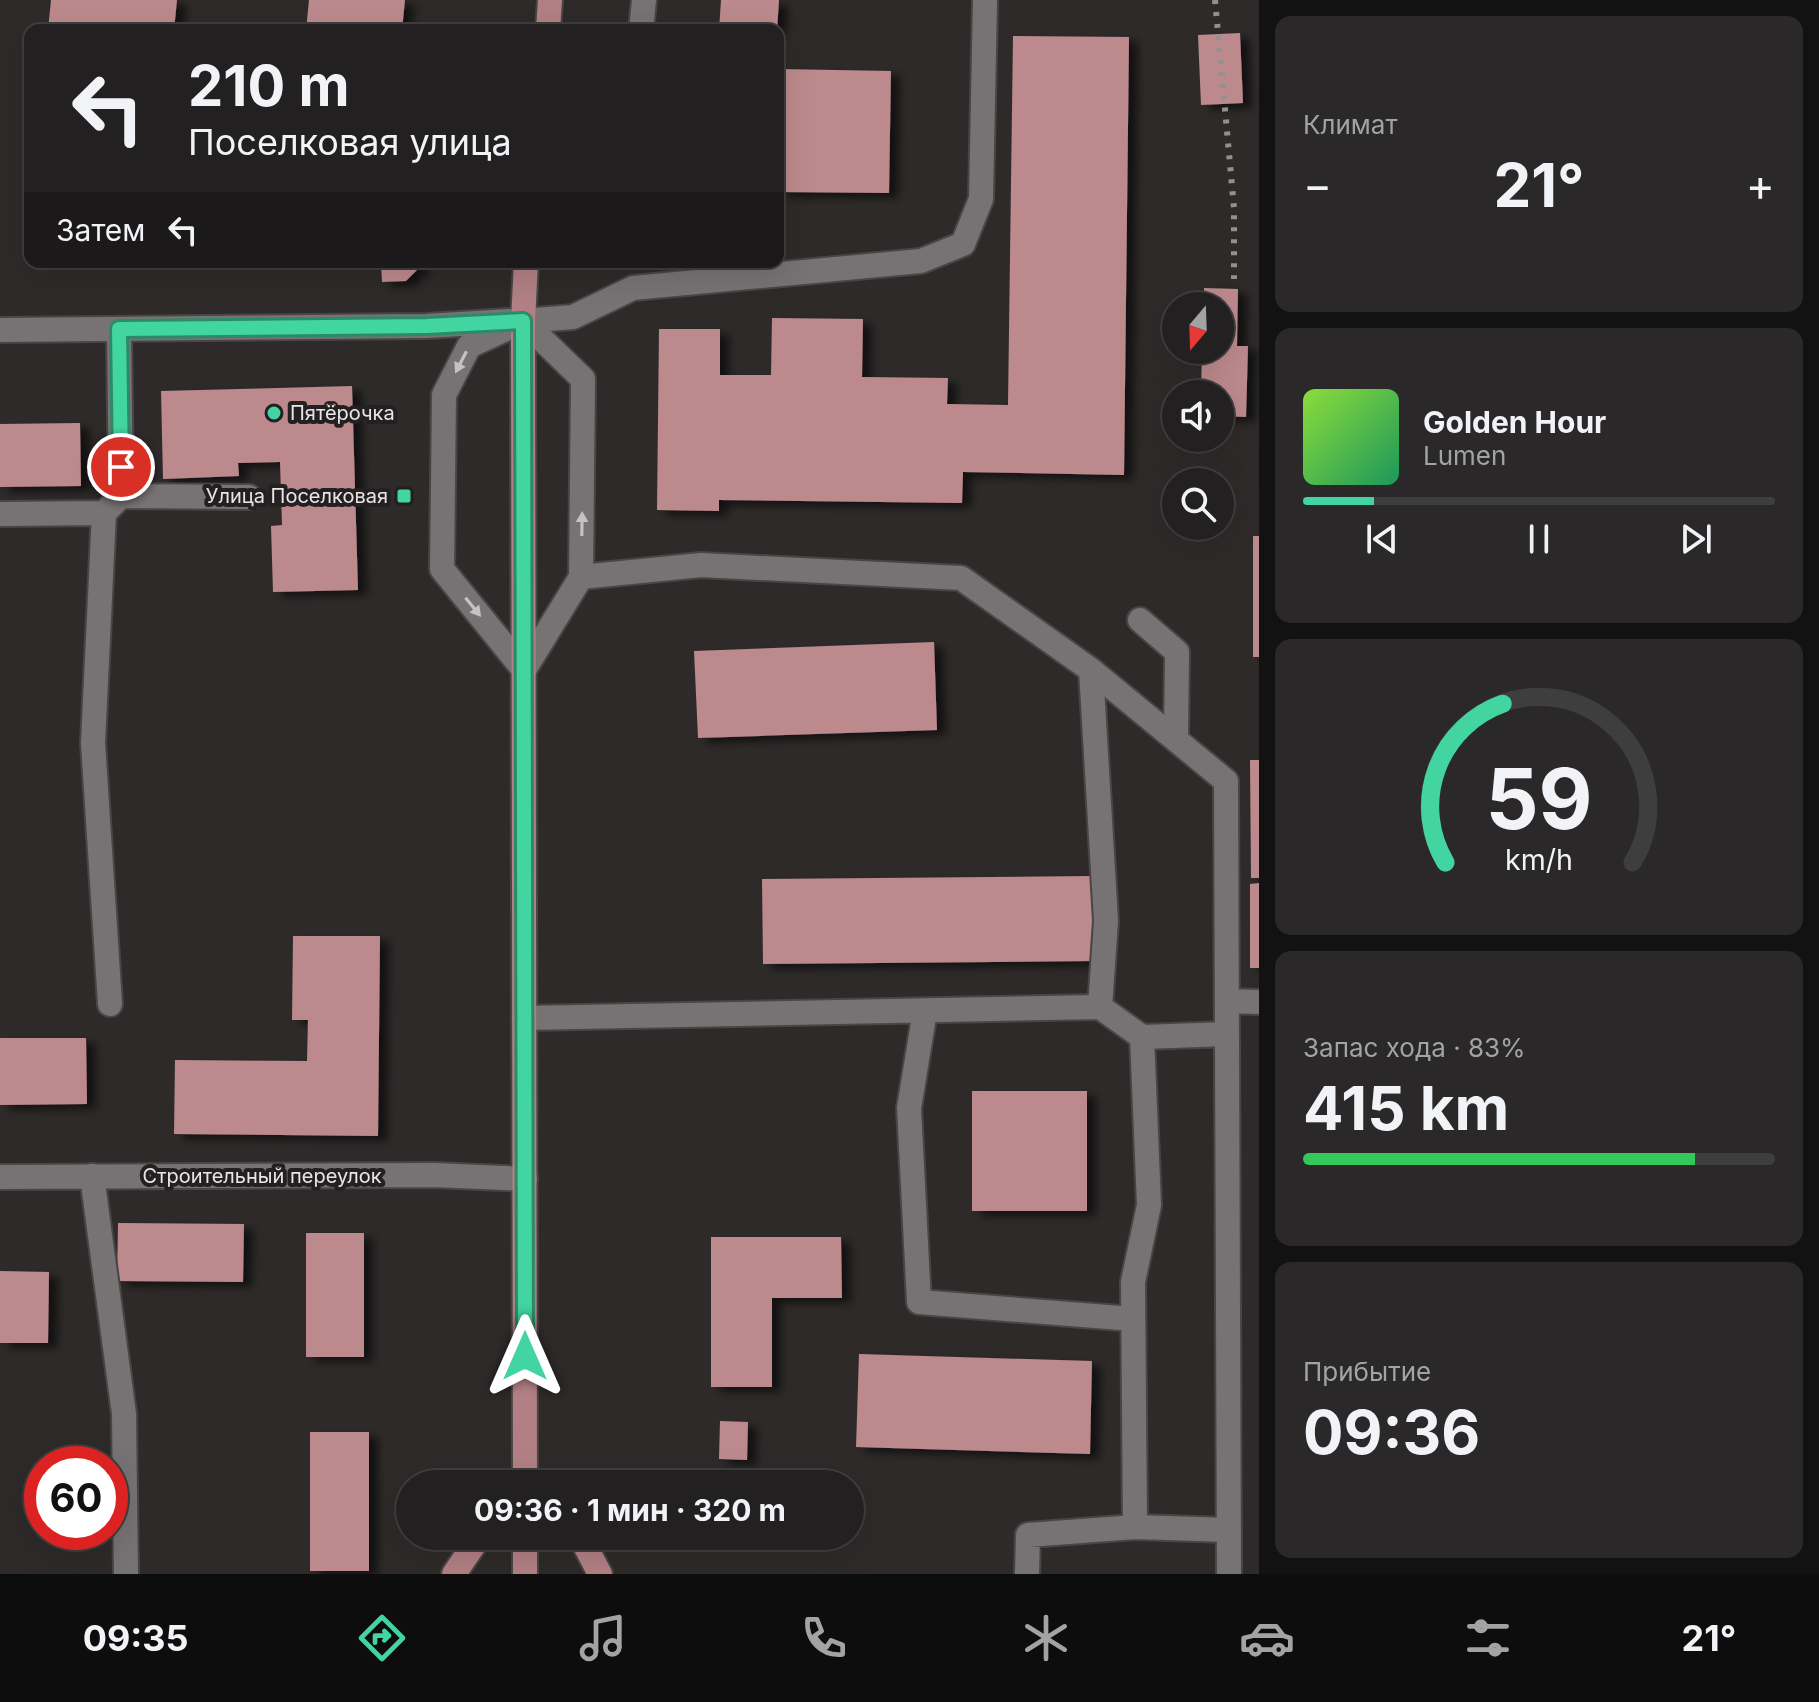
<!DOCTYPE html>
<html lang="ru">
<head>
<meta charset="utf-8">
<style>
  :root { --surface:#222020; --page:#2a2829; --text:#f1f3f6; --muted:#a2a3a5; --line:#3f3e3e; --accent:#42d4a1 }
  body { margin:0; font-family:Inter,sans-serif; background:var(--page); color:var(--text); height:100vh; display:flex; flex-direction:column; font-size:30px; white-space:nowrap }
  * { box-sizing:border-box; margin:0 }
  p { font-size:26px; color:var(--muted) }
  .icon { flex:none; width:44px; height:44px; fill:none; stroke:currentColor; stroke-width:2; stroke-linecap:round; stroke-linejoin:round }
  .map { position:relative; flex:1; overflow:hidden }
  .sheet { display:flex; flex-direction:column; gap:16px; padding:16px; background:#131212; width:560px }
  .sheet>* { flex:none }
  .hud { position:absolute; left:24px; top:24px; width:760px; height:244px; border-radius:16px; box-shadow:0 8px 32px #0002,0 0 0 2px var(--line); background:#222020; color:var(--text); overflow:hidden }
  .needle { width:52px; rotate:199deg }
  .fabs { position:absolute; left:1162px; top:292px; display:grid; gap:16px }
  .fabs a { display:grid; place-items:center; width:72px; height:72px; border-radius:50%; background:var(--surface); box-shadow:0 8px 32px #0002,0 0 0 2px var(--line); font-size:40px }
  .speed { position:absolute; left:24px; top:1446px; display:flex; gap:16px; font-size:40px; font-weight:700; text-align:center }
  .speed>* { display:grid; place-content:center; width:104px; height:104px; border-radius:50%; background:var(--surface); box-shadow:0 8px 32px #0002,0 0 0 2px var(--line); line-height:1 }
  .speed .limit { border:12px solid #d22; background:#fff; color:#111 }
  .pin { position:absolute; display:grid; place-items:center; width:68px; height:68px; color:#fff; margin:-34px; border:4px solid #fff; border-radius:50%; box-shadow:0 2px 8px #0007 }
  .me { position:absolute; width:88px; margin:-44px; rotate:0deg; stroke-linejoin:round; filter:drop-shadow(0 0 6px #0008) }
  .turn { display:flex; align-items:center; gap:28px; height:168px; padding:0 32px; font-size:36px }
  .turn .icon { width:104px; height:104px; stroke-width:2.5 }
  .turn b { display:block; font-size:56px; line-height:68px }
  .then { display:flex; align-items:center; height:76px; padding:0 32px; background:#0003; gap:16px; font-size:30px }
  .big { font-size:60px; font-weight:700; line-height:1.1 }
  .sheet .tile { flex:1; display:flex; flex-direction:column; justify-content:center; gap:12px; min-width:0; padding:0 28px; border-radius:16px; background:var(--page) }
  .sheet .dial { align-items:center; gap:0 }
  .dial svg { height:208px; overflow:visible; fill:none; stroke:var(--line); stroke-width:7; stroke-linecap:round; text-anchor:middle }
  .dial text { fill:var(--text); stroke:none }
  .song { display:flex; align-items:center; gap:24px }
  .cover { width:96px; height:96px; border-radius:12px; background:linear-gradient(135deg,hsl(90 70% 55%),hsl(150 70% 35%)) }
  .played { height:8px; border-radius:4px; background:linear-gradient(90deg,var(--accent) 15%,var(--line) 15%) }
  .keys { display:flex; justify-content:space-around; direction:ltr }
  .heat { display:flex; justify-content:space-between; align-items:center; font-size:44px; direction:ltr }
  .charge { height:12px; border-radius:6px; background:linear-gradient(90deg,#34c759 83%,var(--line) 0) }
  .trip { position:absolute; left:396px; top:1470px; width:468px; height:80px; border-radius:40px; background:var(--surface); box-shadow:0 8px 32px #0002,0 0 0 2px var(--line); font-weight:700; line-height:80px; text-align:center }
  .dock { display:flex; height:128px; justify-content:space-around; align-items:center; background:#0e0d0d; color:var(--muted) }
  .dock .icon { width:56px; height:56px }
  .dock .current { color:var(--accent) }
  .dock b { font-size:36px; color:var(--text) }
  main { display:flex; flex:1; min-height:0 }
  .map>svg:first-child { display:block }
  .building { fill:#bc8a8d; filter:url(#shadow) }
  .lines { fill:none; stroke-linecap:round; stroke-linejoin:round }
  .minor-casing { stroke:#484545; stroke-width:28 }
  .major-casing { stroke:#484545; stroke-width:28 }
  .minor { stroke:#777273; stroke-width:24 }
  .major { stroke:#b28084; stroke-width:24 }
  .rail { stroke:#939090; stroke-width:6; stroke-dasharray:4 8; stroke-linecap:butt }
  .oneway { fill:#c5c2c3 }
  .route-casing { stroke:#2b8a69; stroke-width:20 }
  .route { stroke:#42d4a1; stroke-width:14 }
  .poi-dot { fill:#42d4a1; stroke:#242021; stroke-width:3 }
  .labels { text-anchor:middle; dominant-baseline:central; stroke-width:8; stroke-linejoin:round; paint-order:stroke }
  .poi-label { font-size:20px; fill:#e7e5e5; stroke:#242021; text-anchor:start }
  .street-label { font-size:20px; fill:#e7e5e5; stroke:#242021 }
</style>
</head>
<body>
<main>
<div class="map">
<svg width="1259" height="1574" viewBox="0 0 1259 1574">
  <defs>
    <filter id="shadow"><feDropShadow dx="9" dy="5" stdDeviation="4" flood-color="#0009"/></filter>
  </defs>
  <rect width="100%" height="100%" fill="#2e2a2a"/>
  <path class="building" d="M51,0H177L174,30H48Z
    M309,0H405L402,30H306Z
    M721,0H779L777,30H719Z
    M1240,33L1243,103L1201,105L1198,35Z
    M1013,36L1129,37L1124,475L963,472L962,503L719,500V511L657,510L659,329H720V375H771L772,318L863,319L862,377L948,378L947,404L1008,405Z
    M778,69L891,71L889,193L778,192Z
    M381,262H422V265L406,281L382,282Z
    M1204,288L1238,289L1237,346H1248L1246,417L1220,416V394H1201L1202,350H1220V306H1204Z
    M352,386L358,590L273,592L271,526L282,525L280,462L238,463L239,476L163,479L161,391Z
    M80,423L81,486L0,487V424Z
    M1253,536H1259V657H1253Z
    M934,642L937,730L698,738L694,651Z
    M1250,760H1259V878H1251Z
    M1092,876L1093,961L763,964L762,879Z
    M1259,883V968H1250V884Z
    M293,936H380L378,1136L174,1134L175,1060L307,1061L308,1020H292Z
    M0,1038H86L87,1104L0,1105Z
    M972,1091H1087V1211H972Z
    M118,1223L244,1224L243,1282L117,1281Z
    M306,1233H364V1357H306Z
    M711,1237H841L842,1298H772V1387H711Z
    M0,1271L49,1272L48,1343H0Z
    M859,1354L1092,1361L1090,1454L856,1447Z
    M720,1421L748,1422L747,1460L719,1459Z
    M310,1432H369V1571H310Z"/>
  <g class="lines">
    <g class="minor-casing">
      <path id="minor" d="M641,30L644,0
        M523,321L583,379L581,577L524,670L442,569L444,395L469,346L523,321L573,317L633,288L921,261L963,244L981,199L985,0
        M119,329L121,496L249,497
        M0,330L427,326L509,321
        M0,514L104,513
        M581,577L701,565L961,578L1091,670L1226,781L1229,1574
        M1140,620L1177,652L1176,738
        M1091,670L1106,921L1100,1007
        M1227,1001L1259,1002
        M110,1004L93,743L104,513L121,496
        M925,1011L909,1108L919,1302L1133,1319
        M524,1018L1100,1007L1142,1037L1227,1034
        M1142,1037L1149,1205L1133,1282L1135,1527L1229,1530
        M92,1176L124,1414L126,1574
        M0,1177L434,1175L525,1179
        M1027,1574L1028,1535L1135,1527"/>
    </g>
    <g class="major-casing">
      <path id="major" d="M548,30L550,0
        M525,1484L523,321L526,262
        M525,1536V1574
        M580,1536L600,1574
        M454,1574L480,1536"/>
    </g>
    <use href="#minor" class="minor"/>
    <use href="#major" class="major"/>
    <path class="rail" d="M1215,0L1234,208V279"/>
  </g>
  <defs><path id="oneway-solid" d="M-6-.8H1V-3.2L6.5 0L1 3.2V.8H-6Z" transform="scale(2)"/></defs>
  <g class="oneway">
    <use href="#oneway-solid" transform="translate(461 362) rotate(117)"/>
    <use href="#oneway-solid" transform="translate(582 524) rotate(-89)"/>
    <use href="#oneway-solid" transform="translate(473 607) rotate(51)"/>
  </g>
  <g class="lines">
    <g class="route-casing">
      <path id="route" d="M121,467L119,329L427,326L523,321L525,1356"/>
    </g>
    <use href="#route" class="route"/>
  </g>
  <g class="poi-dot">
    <circle cx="274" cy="413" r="8"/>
    <rect x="396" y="488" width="16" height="16" rx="4"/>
  </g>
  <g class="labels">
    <g class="poi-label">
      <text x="290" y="413">Пятёрочка</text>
      <text x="388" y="496" text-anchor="end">Улица Поселковая</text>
    </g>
    <g class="street-label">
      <text x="262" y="1176">Строительный переулок</text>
    </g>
  </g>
</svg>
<div class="fabs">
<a><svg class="needle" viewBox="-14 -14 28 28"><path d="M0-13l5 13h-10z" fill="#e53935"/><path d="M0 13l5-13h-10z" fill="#a2a3a5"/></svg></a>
<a><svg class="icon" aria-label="sound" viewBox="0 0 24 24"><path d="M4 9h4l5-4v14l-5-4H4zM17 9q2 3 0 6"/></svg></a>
<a><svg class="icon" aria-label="search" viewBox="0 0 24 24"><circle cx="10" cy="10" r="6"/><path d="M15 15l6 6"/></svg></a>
</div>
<div class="speed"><div class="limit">60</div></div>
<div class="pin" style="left:121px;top:467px;background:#d93025"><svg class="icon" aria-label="arrive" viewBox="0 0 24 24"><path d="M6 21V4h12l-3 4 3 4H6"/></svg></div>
<svg class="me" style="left:525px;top:1356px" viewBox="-20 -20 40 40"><path d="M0-17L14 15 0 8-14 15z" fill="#42d4a1" stroke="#fff" stroke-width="4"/></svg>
<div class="trip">09:36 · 1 мин · 320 m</div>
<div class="hud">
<div class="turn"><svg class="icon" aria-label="left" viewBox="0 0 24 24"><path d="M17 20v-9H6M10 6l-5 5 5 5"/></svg><div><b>210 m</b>Поселковая улица</div></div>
<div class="then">Затем<svg class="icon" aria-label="left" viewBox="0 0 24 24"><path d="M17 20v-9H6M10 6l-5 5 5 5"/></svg></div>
</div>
</div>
<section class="sheet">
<div class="tile"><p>Климат</p>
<div class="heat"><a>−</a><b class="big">21°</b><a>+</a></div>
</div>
<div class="tile">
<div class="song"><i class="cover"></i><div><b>Golden Hour</b><p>Lumen</p></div></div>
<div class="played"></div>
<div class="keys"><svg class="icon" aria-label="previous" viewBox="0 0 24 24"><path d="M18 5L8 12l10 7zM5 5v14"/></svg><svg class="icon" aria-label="pause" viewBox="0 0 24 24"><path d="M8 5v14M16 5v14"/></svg><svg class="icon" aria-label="next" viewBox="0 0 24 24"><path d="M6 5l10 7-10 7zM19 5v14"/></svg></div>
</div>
<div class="tile dial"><svg viewBox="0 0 100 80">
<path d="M14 69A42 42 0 1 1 86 69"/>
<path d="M14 69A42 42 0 0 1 36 8" stroke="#42d4a1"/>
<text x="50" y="56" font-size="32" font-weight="700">59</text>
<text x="50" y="72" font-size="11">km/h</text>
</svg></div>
<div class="tile"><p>Запас хода · 83%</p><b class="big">415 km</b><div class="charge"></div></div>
<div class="tile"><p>Прибытие</p><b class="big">09:36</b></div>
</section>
</main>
<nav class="dock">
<b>09:35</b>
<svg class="icon current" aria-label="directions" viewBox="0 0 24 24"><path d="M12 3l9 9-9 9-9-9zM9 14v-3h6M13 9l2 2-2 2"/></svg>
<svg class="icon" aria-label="music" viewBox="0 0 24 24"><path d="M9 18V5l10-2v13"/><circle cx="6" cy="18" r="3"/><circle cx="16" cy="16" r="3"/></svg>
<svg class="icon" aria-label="phone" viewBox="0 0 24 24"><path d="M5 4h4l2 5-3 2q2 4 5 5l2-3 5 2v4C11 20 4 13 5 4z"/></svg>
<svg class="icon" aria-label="climate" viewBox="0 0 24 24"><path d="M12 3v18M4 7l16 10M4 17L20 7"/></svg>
<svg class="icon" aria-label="car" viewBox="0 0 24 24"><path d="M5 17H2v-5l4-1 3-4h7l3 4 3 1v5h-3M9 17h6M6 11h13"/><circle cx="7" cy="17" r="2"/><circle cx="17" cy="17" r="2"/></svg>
<svg class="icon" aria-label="filters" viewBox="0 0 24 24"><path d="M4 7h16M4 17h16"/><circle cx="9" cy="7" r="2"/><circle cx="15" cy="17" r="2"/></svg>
<b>21°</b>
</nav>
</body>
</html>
